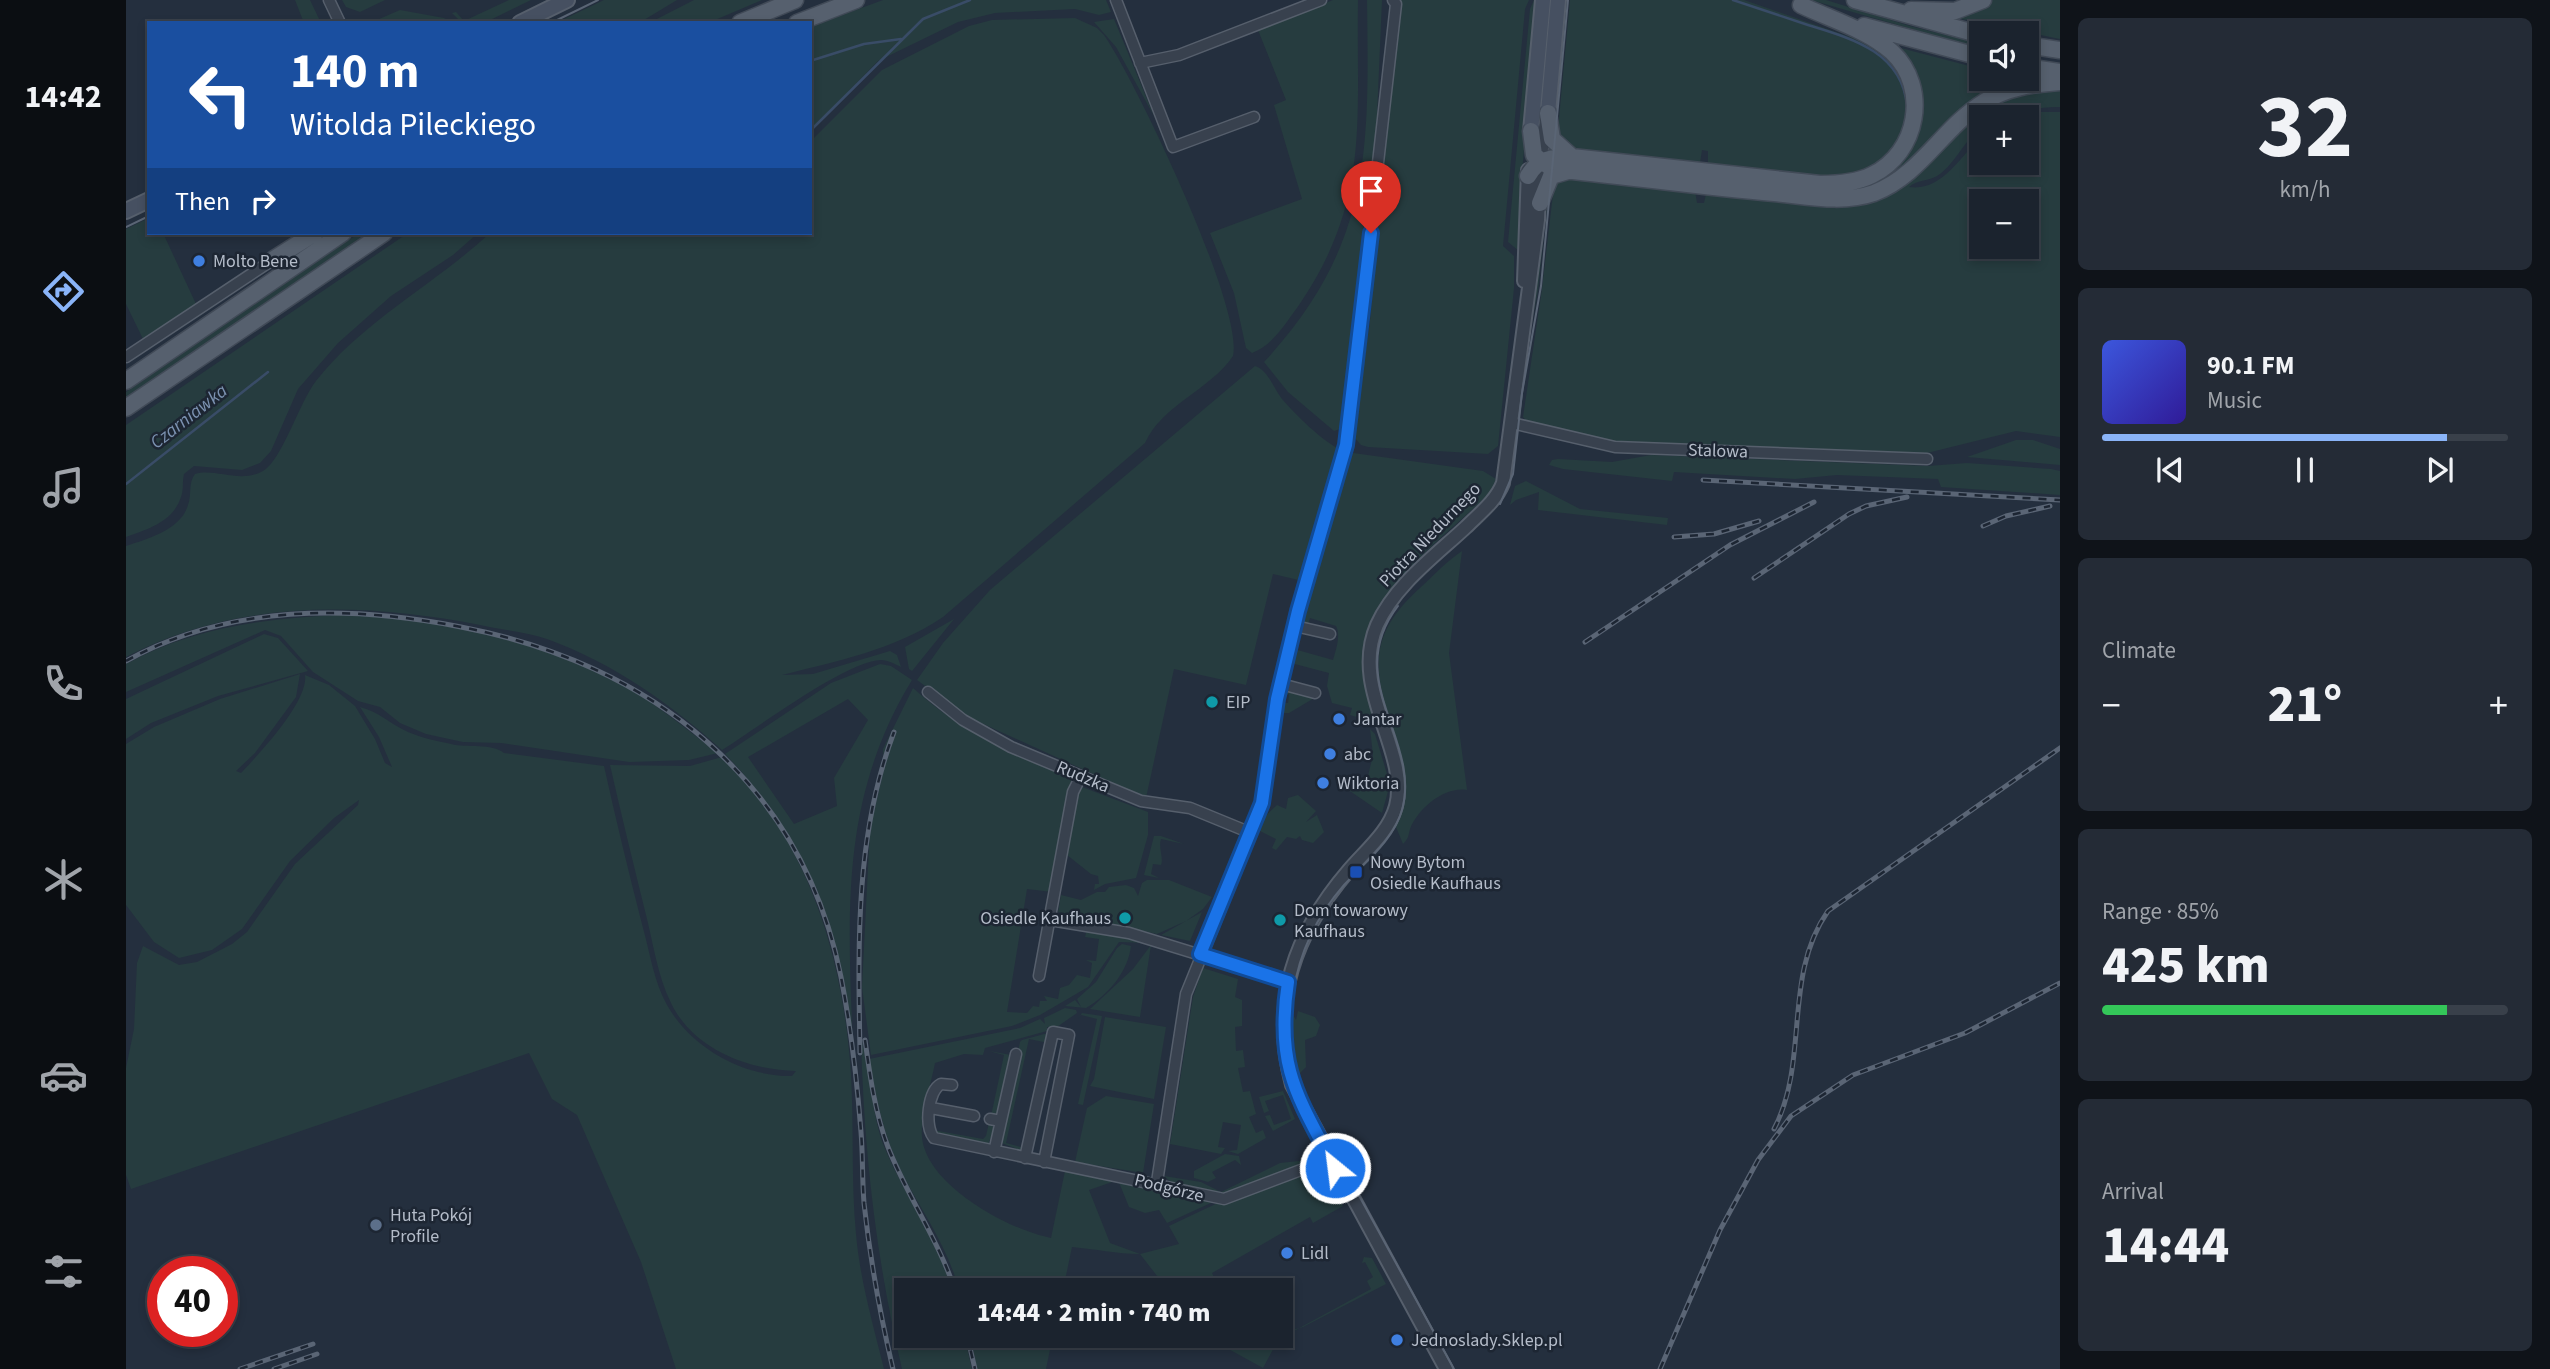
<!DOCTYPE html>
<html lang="en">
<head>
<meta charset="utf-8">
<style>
  :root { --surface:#1b232e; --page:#242b36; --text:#f1f3f6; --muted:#a0a4aa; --line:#39404a; --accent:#8ab4f8 }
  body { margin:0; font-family:"Source Sans 3",sans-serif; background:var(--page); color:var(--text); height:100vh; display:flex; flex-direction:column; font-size:26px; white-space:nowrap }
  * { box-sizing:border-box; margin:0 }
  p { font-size:23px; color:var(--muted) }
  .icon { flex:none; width:38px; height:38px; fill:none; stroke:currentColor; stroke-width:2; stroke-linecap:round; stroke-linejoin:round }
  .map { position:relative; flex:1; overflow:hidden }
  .details { display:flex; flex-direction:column; gap:18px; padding:18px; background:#0f1319; width:490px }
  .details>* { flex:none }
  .top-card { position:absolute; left:21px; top:21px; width:665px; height:214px; border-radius:0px; box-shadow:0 4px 10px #0003,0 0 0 2px var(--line); background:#1a4fa0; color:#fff; overflow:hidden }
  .fabs { position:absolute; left:1843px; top:21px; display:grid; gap:14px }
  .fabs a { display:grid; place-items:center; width:70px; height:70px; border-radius:0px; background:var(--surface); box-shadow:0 4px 10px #0003,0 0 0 2px var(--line); font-size:35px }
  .speed { position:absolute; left:21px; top:1256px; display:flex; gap:14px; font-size:35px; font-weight:700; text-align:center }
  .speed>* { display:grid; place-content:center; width:91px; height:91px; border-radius:50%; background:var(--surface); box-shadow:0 4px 10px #0003,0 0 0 2px var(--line); line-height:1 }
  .speed .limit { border:10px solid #d22; background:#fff; color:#111 }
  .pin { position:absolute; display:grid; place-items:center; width:60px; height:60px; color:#fff; margin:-72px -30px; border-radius:50% 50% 50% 0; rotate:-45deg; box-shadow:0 0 7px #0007 }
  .pin .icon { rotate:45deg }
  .me { position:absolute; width:77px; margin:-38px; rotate:331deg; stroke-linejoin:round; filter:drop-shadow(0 0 5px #0008) }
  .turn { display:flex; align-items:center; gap:24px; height:147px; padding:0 28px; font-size:32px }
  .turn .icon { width:91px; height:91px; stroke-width:2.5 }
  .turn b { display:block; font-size:49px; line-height:60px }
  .then { display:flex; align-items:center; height:66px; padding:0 28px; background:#0003; gap:14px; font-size:26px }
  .big { font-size:52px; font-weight:800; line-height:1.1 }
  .details .widget { flex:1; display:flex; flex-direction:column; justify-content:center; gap:10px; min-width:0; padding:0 24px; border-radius:10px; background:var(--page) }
  .details .dial { align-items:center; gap:0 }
  .dial b { font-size:91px; line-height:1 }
  .song { display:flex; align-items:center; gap:21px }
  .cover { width:84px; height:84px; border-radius:10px; background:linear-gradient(135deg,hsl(230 70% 55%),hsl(250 70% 35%)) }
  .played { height:7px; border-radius:4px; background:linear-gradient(90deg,var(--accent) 85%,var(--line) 85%) }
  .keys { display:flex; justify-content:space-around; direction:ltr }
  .heat { display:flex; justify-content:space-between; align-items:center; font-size:38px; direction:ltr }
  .charge { height:10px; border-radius:5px; background:linear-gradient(90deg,#34c759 85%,var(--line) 0) }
  .trip { position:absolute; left:768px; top:1278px; width:399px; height:70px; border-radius:0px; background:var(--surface); box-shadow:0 4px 10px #0003,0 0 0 2px var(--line); font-weight:800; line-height:70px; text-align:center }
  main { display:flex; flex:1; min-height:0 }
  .tab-bar { display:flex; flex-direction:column; width:126px; justify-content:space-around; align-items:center; background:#0b0e12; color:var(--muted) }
  .tab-bar .icon { width:49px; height:49px }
  .tab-bar .current { color:var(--accent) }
  .tab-bar b { font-size:32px; color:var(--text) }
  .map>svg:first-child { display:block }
  .green { fill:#263c3f; fill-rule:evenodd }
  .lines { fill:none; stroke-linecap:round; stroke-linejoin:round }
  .stream { stroke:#394c67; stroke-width:2.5 }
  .minor-casing { stroke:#565f6c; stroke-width:13 }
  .tertiary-casing { stroke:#565f6c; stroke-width:16 }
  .secondary-casing { stroke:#565f6c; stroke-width:18 }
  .primary-casing { stroke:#414a57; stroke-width:19 }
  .minor { stroke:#38414e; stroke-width:10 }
  .tertiary { stroke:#38414e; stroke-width:12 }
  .secondary { stroke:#465061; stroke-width:14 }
  .primary { stroke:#56606e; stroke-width:16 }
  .tram { stroke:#5a6575; stroke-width:2 }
  .rail-casing { stroke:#5a6575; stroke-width:5 }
  .rail { stroke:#1d2633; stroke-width:2.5; stroke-dasharray:8; stroke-linecap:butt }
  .route-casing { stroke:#114b97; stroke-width:18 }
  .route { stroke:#1a73e8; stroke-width:12 }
  .shop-dot { fill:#3f7fe0; stroke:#1d2633; stroke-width:2.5 }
  .culture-dot { fill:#0f9aa8; stroke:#1d2633; stroke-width:2.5 }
  .transit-dot { fill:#1a4fb4; stroke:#1d2633; stroke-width:2.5 }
  .service-dot { fill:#5c6f8a; stroke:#1d2633; stroke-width:2.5 }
  .labels { text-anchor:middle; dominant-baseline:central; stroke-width:5; stroke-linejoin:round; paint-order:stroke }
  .poi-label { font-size:18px; fill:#b4bcc9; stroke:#1d2633; text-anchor:start }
  .street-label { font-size:18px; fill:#b4bcc9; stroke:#1d2633 }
  .water-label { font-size:19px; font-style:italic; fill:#7c92b1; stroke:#1d2633 }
</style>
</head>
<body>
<main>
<nav class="tab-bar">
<b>14:42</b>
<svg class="icon current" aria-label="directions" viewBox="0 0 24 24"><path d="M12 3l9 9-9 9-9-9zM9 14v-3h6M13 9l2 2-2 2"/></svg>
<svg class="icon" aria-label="music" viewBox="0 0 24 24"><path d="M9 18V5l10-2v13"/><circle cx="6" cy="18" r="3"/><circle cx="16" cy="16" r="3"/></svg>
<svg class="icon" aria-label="phone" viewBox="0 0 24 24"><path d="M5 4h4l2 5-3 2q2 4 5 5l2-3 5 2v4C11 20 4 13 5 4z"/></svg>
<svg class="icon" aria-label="climate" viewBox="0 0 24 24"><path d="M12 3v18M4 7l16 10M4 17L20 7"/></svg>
<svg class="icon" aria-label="car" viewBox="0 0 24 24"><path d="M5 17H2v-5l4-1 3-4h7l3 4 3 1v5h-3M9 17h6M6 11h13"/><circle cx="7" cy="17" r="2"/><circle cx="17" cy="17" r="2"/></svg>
<svg class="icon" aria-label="filters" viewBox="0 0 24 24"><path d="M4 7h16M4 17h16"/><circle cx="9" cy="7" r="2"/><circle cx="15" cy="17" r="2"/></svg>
</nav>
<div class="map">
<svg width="1934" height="1369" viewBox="0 0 1934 1369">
  <rect width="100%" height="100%" fill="#242f3e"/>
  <path class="green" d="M169,0H184L195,23H178Z
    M216,0H259L234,12L220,7Z
    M383,0H405L358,23H336L326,13L330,12L338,21Z
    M478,0H551L513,23H430Z
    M568,0H636L582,23H523Z
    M757,0H980L985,12L973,15L949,9L869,13L832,22L752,61L684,131V27Z
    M1207,0H1232C1230,123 1245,201 1171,308C1159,324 1146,346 1126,353L1120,348L1108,293L1084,233L1176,199L1148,105L1160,100L1132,30Z
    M1241,0H1256L1248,185L1220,402L1214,429L1208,431L1162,392L1138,362C1246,245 1243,150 1241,0Z
    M1270,0H1403L1399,9L1377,246L1388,256V288L1372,446L1362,454L1242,447L1235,445L1227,436L1244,321Z
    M1408,0H1411L1396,173L1393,251L1382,242L1404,9Z
    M1444,0H1618L1744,44L1767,62L1781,87L1782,127L1754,166L1713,179L1585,168L1582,164V151L1576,150L1574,163L1446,151L1431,140Z
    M1685,0H1700L1784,26L1855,44V49Z
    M1867,0H1934V39L1831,18Z
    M274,10L318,18L327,23H244Z
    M949,18L971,28L978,35C1010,81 1118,308 1107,356C1084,390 1036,405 1019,443L817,617C768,650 711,661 656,675L687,674L764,651L771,655L775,667C769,664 762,660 755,660C720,661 630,729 596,750C545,704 487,663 421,639C401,632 376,630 354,625C235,602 110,599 0,657V546C21,539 55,530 62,505C66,494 62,483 69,474C90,468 114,484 137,471C156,460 173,403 190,381C238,320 308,285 364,233H684V142L756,70L843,26L866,20Z
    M988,19L1028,116L990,47L968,22Z
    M1767,46L1855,69V79H1899L1778,172L1735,192L1429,160L1733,185L1792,120Z
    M1934,86V107C1906,106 1882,117 1855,117V127C1839,140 1829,163 1814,174C1804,182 1791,179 1783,187C1815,192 1834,157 1855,137V163H1900V117H1890L1910,112H1934V437L1890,431L1793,455L1495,444L1402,423L1397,417L1416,289L1428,185L1434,177L1569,191L1571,203H1578L1580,194L1740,201L1866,100ZM1855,201H1900V247H1855Z
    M1419,194L1422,196L1412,290L1401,348Z
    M23,218V233H37L70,304L17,339L0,304V229Z
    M233,233H243L0,398V392Z
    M282,233H352L327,255L265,296L212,343L172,389L145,451L134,463L116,470L68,466L58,474C56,482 58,490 55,497C47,522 22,529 0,537V425Z
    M1129,366C1142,370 1148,389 1156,399C1171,416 1195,440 1215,450L1177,581L1147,574L1120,685L1048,669L1020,798L840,716L791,680L817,643L864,590Z
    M1890,440H1907L1934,449V465L1841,457Z
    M1220,452L1357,471L1370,479L1363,494C1293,561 1204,614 1250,723L1224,715L1226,708L1206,703L1201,686L1203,673L1165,663L1168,649L1207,660C1210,649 1215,636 1210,626L1184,618L1182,624H1178L1175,618Z
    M1525,455L1802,466L1841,463L1925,469L1934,471V495L1815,487L1812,479L1711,475L1669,479L1548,472L1546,481L1437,469L1423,465L1426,460L1432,459L1486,462Z
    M1400,481L1454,509L1542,518L1541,525L1412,510L1413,492L1390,500L1384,505L1389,486Z
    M1336,551L1323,653L1341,790C1319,786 1292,808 1284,829C1282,836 1283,838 1277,844L1270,827C1283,802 1281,780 1274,754C1253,682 1231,644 1295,587C1308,575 1321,561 1336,551Z
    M226,614C311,618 415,642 491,682C528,701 558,728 592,753L563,760L503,762L375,743L337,742L300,734L274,723L254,707L232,701L187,672L155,636L139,630L0,692V664C71,625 147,618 226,614Z
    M828,619L786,671L783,669L779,647Z
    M138,634L152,638L182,671L92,696L25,723L0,739V699Z
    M754,664L765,666L786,680C713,800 722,915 727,1050C712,935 682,839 599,754L705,683ZM722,699L742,720L708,778L711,806L668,824L622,757Z
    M174,674L170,697L129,753L110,771L115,773C133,754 183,701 179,675L203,685L229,706L249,739L259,763L266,767L253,737L234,707C254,712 264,724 282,732C296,738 311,741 325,744C341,748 366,743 378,753L478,766C490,820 503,874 517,928C524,953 528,982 541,1005C565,1048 618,1077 666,1076L670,1071C622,1070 567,1049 545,1003C531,975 527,941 519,911C507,862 495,814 484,765L564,766L596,757C683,840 717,957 725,1074C728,1127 725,1181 730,1234C734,1280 747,1324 758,1369H550L515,1262L451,1115L426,1099L403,1053L5,1189L0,1175V1068L8,1029L11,963L17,946L53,965L71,962L106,944L121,932L169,864L232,805L233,800L208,818L164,861L116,929L86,950L53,958L28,942L0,905V744L28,727L94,699Z
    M787,688C834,731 888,755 947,778L926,892L901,889L881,1012L901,1013L907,1006L913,1007L914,1001H921L918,996L932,999L934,988L943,985L951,975L964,978L966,963L960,960L970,961L973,939L959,937L961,929L1022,943L993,942L962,987L914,1015L886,1026L745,1055L736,987L744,828L758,769L757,749Z
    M1160,690H1161L1190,697L1163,713H1156L1158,703H1162L1163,694L1156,697Z
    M1244,729L1249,734L1264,784L1256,813L1218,787V775L1241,780L1247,755Z
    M956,787L1022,812V835L1010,878L979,884L968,890L969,884H973L972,876L965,874L941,855L951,791Z
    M1172,795L1190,811L1180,822L1191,815L1198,832L1187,843L1176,840L1174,836L1170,839L1161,837L1150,850L1146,848L1150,839L1132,830L1135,820L1151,805L1160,809L1162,798Z
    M1028,836H1035L1058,844L1035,839C1032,848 1038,858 1035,865L1027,864L1025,874L1033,878L1018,875Z
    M1021,880H1043L1086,897L1077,909L1060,921L1031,934L932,912L935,895L955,900L971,892H979L983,887L1000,885L1008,888L1012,896L1016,883Z
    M1076,912L1064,941L1035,935Z
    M996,944L1005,946C1002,972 982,995 960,1008L939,1006L949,1000L955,1007L951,999L970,982L991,948Z
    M1025,945L1014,1017L964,1009L1007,969Z
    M1077,968L1112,979L1109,997L1116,1000V1026L1109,1027L1110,1051L1117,1050L1119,1067L1112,1068L1117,1092L1124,1091L1130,1114L1123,1117L1130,1133L1137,1130L1140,1138L1112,1154L1102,1151L1111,1150L1115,1125L1097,1122L1092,1147L1099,1148L1095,1154L1044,1144L1067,997Z
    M1153,988V1042L1157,1075L1193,1155C1160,1100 1144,1054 1153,988Z
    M939,1008L950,1010L951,1013L928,1029L921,1027V1031L859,1048L857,1055L838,1054L809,1063C805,1085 794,1114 796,1137C800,1185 883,1230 925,1238L939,1171L1030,1185L1087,1202L1041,1223L1033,1210L1019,1213L1003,1207L992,1180L963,1190L984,1243L1014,1254L1053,1244L1043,1226L1098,1200L1195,1166L1217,1206L1187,1223L1184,1217L1086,1273L1094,1290H1042L1014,1254C991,1254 969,1249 946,1247L937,1290H833C822,1247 796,1212 776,1173C758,1137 750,1099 743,1059L894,1028L914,1019L919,1024L918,1018Z
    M1172,1011L1189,1017L1194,1025L1190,1036L1179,1040L1180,1067L1171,1076L1166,1013L1170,1020Z
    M956,1013L976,1016L957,1105L952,1104L971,1019L955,1015L952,1019Z
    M979,1017L1040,1027L1028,1099L964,1086L968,1079Z
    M922,1033V1048L918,1047V1042L903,1039L880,1143L895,1147L899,1142L897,1151L873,1142L894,1042L896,1040Z
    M735,1039C745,1071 745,1110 757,1144C777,1194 811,1237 827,1290H780V1335H838L846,1369H776C750,1258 738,1153 735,1039Z
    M863,1051L885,1055L871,1115L865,1116L878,1055L863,1051L859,1056Z
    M1157,1091L1169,1119L1147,1131L1139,1116L1144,1115L1148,1125L1165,1119L1157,1095L1139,1101L1143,1111L1138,1113L1133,1097Z
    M980,1096L1028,1104L1017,1173L949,1162L961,1108Z
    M863,1123L868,1128L862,1145L815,1136L807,1130L857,1139L860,1136Z
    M1099,1154L1113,1156L1115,1165L1109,1160L1086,1172L1090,1178L1082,1182L1068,1178V1171Z
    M1191,1159L1099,1195L1082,1194L1045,1182L1038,1176L1075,1182L1095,1192L1154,1163Z
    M1238,1257L1246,1258L1260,1284L1177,1327L1155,1333L1166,1332L1245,1289L1241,1281L1247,1277L1239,1262L1236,1263Z
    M844,1335H927L920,1369H851Z
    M1077,1335L1095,1340L1151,1342L1137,1368Z"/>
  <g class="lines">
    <path class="stream" d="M1607,0C1631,8 1655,16 1679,24C1724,38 1776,51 1781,106
      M684,61L738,44L775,39
      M684,131L797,19L844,0
      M0,484L142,372"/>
    <g class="minor-casing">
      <path id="minor" d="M203,0L214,23
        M990,0L1047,147L1128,117
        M1014,63L1053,55L1195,0
        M0,357L148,259
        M1386,423L1489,447L1801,459
        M1169,626L1204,634
        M1155,684L1189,693
        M802,692L837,720L885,747L1015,801L1064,808L1125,833
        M924,920L1003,933L1162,982
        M913,976L947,792L955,776
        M826,1085L815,1084C802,1091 798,1126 808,1138L1098,1199L1204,1159
        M805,1108L848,1116
        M864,1119L875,1121
        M868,1152L890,1054
        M899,1158L927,1032L943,1035L918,1162
        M1031,1182L1060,994L1136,807L1151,699L1172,611L1220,445L1270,4L1267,0"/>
    </g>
    <g class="tertiary-casing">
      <path id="tertiary" d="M1398,281L1402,170
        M1320,1369L1166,1085C1144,1002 1168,934 1223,870C1239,851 1263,832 1270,806C1284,751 1223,690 1251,625C1269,585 1309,556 1340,527C1354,513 1370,501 1377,483L1412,220L1414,162L1420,121"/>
    </g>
    <g class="secondary-casing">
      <path id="secondary" d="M394,23L441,0
        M1422,113L1432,0
        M1405,131L1417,0
        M0,211L23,200"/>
    </g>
    <g class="primary-casing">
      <path id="primary" d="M1729,0L1855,35
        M1785,10L1829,11L1857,0
        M614,23L669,0
        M671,23L730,0
        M1738,26L1855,57
        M1900,45L1934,50
        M1900,67L1934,72
        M1422,113L1426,139L1446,157
        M1405,131L1408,155L1426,169C1500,176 1574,187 1648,193C1681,196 1716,204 1748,193C1795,175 1817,127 1858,102C1881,87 1907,84 1934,82
        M1402,176C1412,158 1427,157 1446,157L1694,184C1712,184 1730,183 1746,175C1792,153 1804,88 1766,52C1742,30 1704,19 1675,5
        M1414,203L1425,176L1442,171
        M148,259L189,233
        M0,381L217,233
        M0,408L258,233"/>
    </g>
    <use href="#minor" class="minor"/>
    <use href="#tertiary" class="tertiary"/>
    <use href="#secondary" class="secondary"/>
    <use href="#primary" class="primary"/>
    <path class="tram" d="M425,23L472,0
      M0,227L23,216
      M1374,504L1387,474L1396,393L1415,286L1442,0
      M1272,606C1215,680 1296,740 1276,810C1268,840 1238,863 1218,885C1163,948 1149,1033 1185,1108L1328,1369"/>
    <g class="rail-casing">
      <path id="rail" d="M1577,480L1934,500
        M1857,526L1880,516L1924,506
        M1548,537L1588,534L1633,521
        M1628,578L1723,514L1740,506L1781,497
        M1459,642L1604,545L1688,502
        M0,661C103,604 223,605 335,627C524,663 676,781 715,977C725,1028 731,1080 735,1132C737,1155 736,1179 738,1203C744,1259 754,1314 767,1369
        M739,1040C744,1076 749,1113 762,1147C781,1196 812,1239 829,1290
        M734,1053C732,944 729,835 768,732
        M1648,1129C1684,1060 1656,977 1702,911L1934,748
        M841,1335L849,1369
        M114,1369L187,1344
        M148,1369L191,1354
        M1534,1369L1594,1230L1632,1160L1665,1116L1727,1075L1839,1033L1934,983"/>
    </g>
    <use href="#rail" class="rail"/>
  </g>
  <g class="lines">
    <g class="route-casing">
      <path id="route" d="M1209,1168C1172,1097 1149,1067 1162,982L1074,954L1136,803L1151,699L1172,611L1220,445L1245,233"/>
    </g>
    <use href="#route" class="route"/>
  </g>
  <g class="shop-dot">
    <circle cx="73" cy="261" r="7"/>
    <circle cx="1213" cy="719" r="7"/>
    <circle cx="1204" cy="754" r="7"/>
    <circle cx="1197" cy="783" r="7"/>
    <circle cx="1161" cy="1253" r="7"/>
    <circle cx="1271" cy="1340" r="7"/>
  </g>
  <g class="culture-dot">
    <circle cx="1086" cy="702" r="7"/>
    <circle cx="999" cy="918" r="7"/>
    <circle cx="1154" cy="920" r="7"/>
  </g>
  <rect class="transit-dot" x="1223" y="865" width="14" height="14" rx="3.5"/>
  <circle class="service-dot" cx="250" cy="1225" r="7"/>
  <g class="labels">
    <g class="poi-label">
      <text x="87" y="261">Molto Bene</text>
      <text x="1100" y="702">EIP</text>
      <text x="1227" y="719">Jantar</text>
      <text x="1218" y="754">abc</text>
      <text x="1211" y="783">Wiktoria</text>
      <text x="1244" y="862">Nowy Bytom<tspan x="1244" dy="21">Osiedle Kaufhaus</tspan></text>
      <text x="1168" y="910">Dom towarowy<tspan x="1168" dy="21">Kaufhaus</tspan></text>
      <text x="985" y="918" text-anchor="end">Osiedle Kaufhaus</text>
      <text x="264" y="1215">Huta Pokój<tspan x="264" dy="21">Profile</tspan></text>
      <text x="1175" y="1253">Lidl</text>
      <text x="1285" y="1340">Jednoslady.Sklep.pl</text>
    </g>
    <g class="street-label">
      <text transform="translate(1592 451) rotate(2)">Stalowa</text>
      <text transform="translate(1304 535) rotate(-46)">Piotra Niedurnego</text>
      <text transform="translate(957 777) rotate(23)">Rudzka</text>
      <text transform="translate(1043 1188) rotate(14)">Podgórze</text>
    </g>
    <g class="water-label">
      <text transform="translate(63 417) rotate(-38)">Czarniawka</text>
    </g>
  </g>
</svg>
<div class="fabs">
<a><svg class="icon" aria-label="sound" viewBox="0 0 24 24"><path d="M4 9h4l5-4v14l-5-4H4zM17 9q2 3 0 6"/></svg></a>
<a>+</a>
<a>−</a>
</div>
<div class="speed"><div class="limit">40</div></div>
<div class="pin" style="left:1245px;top:233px;background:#d93025"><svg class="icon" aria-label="arrive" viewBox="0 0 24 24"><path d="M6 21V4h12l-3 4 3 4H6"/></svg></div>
<svg class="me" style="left:1209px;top:1168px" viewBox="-20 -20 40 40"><circle r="17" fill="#1a73e8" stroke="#fff" stroke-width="3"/><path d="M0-11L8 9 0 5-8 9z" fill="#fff"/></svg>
<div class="trip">14:44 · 2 min · 740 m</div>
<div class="top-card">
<div class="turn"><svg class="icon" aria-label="left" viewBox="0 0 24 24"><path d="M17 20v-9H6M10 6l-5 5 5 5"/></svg><div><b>140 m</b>Witolda Pileckiego</div></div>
<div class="then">Then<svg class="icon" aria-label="right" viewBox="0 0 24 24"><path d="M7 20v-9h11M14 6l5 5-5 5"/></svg></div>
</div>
</div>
<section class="details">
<div class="widget dial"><b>32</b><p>km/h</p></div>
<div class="widget">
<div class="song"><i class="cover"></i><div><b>90.1 FM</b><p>Music</p></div></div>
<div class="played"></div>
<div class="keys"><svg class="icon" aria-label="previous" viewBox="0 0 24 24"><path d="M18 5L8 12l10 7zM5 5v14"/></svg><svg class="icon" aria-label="pause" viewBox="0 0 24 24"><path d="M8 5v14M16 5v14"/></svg><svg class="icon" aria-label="next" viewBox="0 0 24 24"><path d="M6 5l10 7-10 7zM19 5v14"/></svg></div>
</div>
<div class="widget"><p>Climate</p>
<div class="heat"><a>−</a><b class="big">21°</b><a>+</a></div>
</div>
<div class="widget"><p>Range · 85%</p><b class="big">425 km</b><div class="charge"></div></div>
<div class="widget"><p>Arrival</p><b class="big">14:44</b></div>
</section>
</main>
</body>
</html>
